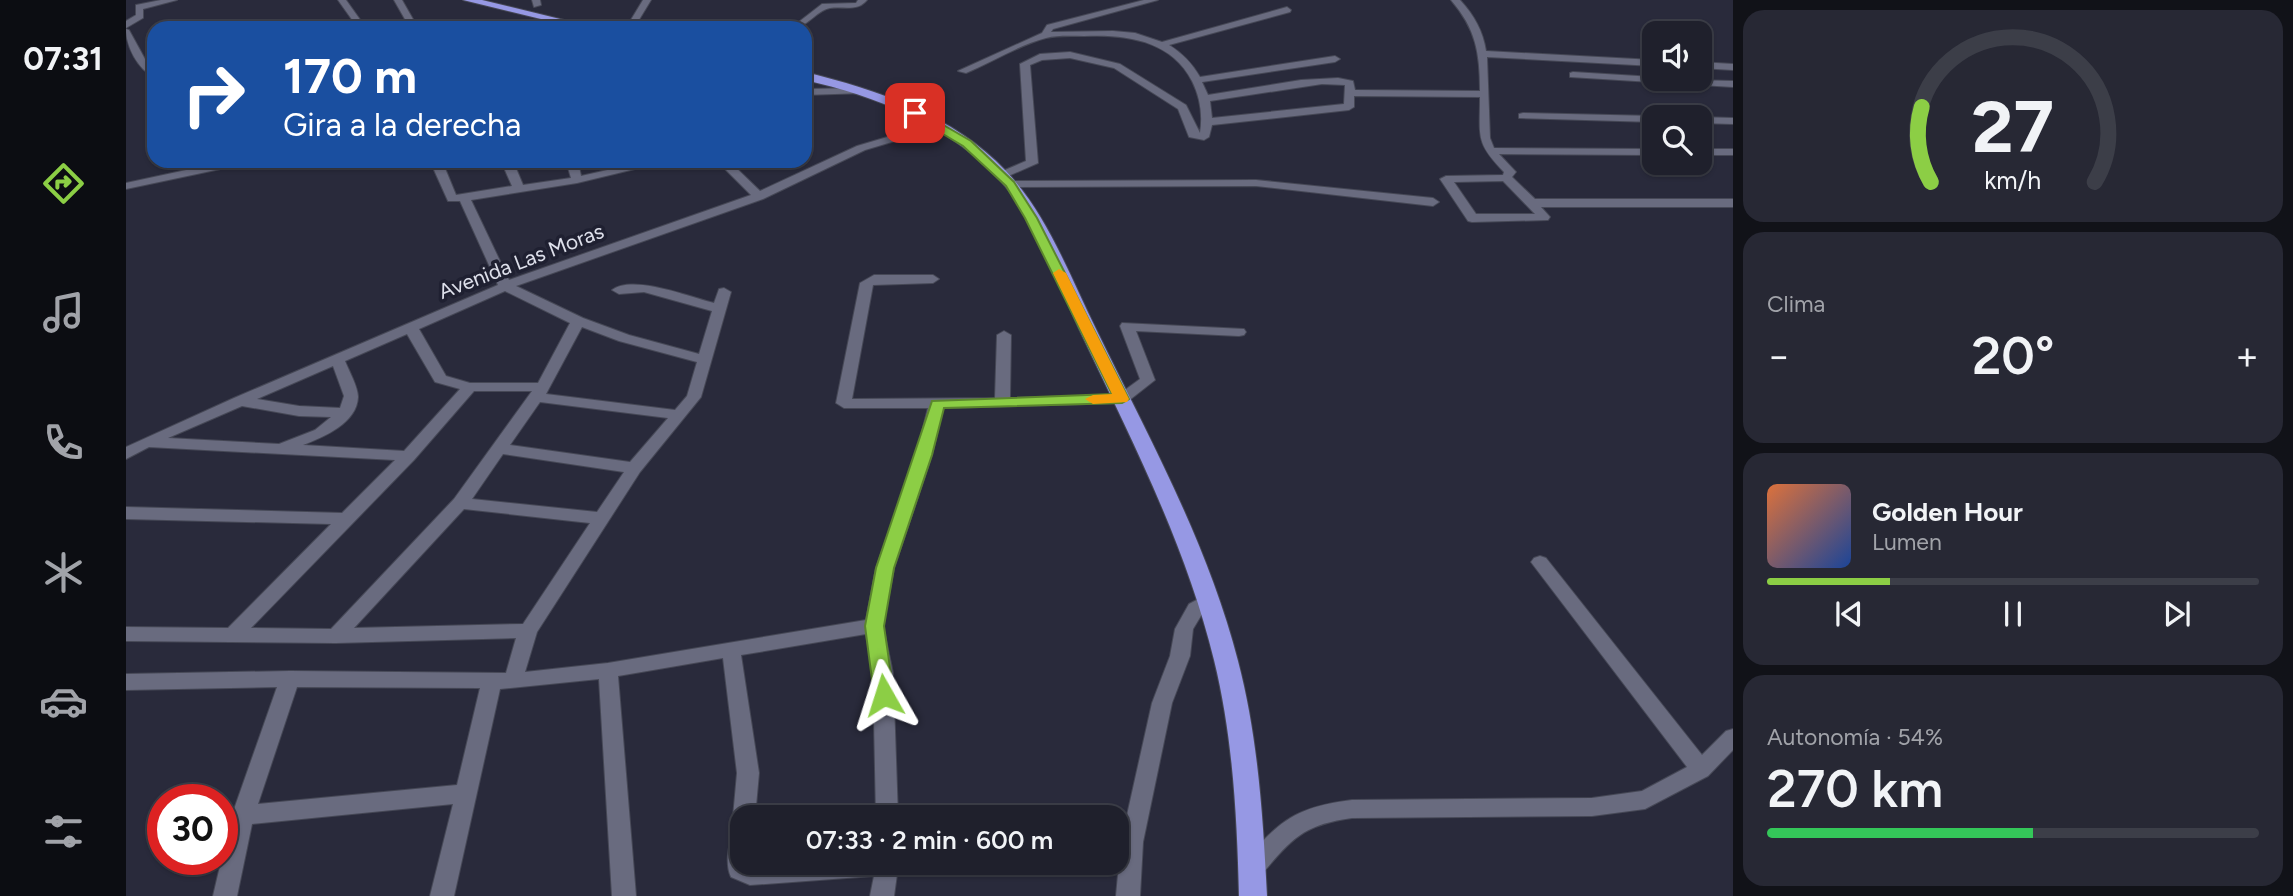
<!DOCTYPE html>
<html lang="es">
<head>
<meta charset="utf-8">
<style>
  :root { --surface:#1f202c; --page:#272834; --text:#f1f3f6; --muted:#a1a3a9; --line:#3c3e48; --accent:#8cce45 }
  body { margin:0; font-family:Figtree,sans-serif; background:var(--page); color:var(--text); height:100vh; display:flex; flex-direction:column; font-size:26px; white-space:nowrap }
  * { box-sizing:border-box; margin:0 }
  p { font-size:23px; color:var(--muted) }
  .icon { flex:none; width:38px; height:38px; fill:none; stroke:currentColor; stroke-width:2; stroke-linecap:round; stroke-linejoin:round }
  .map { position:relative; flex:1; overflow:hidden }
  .details { display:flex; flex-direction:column; gap:10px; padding:10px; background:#111218; width:560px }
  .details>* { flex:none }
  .top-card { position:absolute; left:21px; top:21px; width:665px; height:147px; border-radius:21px; box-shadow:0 2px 5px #0004,0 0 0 2px var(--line); background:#1a4fa0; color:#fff; overflow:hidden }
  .controls { position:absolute; left:1516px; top:21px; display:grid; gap:14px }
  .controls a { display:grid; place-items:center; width:70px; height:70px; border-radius:14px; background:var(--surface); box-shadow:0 2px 5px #0004,0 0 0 2px var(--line); font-size:35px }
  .speed { position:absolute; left:21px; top:784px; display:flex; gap:14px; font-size:35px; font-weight:700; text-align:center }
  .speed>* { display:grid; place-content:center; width:91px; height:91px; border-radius:50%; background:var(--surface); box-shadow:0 2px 5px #0004,0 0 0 2px var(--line); line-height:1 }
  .speed .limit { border:10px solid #d22; background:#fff; color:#111 }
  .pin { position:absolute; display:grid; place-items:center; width:60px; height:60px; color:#fff; margin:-30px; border-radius:14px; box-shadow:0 4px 10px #0006 }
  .me { position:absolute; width:77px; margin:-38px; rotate:354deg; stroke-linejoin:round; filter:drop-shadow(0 0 5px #0008) }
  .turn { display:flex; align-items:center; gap:24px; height:147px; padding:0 21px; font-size:32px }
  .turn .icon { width:91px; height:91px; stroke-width:2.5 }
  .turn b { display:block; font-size:49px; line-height:60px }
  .big { font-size:52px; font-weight:600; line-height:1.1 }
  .details .widget { flex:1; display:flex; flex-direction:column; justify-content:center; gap:10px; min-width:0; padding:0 24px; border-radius:21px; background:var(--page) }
  .details .dial { align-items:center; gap:0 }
  .dial svg { height:182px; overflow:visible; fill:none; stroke:var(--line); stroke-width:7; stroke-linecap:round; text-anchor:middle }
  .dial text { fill:var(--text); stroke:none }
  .song { display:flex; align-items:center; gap:21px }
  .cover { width:84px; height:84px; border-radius:10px; background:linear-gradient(135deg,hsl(20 70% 55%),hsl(220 70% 35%)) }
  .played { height:7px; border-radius:4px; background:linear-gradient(90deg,var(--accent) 25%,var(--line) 25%) }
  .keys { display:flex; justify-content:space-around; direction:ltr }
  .heat { display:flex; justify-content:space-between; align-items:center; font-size:38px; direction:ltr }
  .charge { height:10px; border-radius:5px; background:linear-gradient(90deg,#34c759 54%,var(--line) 0) }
  .trip { position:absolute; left:604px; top:805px; width:399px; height:70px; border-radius:21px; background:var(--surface); box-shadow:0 2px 5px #0004,0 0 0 2px var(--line); font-weight:600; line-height:70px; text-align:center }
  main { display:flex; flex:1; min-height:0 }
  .tab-bar { display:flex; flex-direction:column; width:126px; justify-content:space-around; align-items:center; background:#0c0d12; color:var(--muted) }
  .tab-bar .icon { width:49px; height:49px }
  .tab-bar .on { color:var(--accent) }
  .tab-bar b { font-size:32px; color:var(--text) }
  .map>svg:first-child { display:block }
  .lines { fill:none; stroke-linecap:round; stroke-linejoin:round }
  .minor-casing { stroke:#464856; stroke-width:2 }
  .trunk-casing { stroke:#464856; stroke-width:2 }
  .minor { fill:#696b7f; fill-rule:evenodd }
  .trunk { fill:#9698e4; fill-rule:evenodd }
  .route { fill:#8cce45; stroke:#5b862d; stroke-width:2 }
  .slow { fill:#f59e0b }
  .labels { text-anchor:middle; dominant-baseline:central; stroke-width:7; stroke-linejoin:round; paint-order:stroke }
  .street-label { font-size:21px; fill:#dee0eb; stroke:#1f2031 }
</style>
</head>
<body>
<main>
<nav class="tab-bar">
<b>07:31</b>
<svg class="icon on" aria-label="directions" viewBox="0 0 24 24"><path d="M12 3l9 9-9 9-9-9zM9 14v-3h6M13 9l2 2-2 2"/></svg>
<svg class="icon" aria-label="music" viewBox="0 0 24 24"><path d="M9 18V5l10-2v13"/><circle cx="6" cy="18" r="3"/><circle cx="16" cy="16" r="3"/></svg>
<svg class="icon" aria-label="phone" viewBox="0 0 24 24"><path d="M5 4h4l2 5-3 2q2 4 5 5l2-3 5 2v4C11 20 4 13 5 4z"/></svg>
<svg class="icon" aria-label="climate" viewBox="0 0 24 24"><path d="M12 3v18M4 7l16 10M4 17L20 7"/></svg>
<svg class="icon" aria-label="car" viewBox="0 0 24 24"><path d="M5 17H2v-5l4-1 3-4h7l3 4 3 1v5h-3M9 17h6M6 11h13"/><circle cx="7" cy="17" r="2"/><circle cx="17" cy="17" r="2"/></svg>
<svg class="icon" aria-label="filters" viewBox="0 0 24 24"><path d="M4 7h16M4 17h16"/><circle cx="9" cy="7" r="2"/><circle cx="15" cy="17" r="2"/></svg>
</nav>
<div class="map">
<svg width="1607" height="896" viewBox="0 0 1607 896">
  <rect width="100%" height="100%" fill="#292a3b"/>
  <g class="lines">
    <g class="minor-casing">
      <path id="minor" d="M35,0H51L17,9V18L0,28V21L10,15V5Z
        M212,0H220L240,28H232Z
        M268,0H276L292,28H284Z
        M406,0H414L415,5L408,7Z
        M517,0H525L508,28H500Z
        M732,0H741C731,12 718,6 704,8C689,11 682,28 665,28L696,4L730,3Z
        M1018,0H1032L927,29L925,32L987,31L1009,33L1036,42L1161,7L1165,10L1164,12L1043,45C1056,53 1066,63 1074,77L1209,56L1214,59L1209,62L1076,82L1082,95L1175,80L1212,78L1227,81L1229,90L1354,91C1354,53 1350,29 1325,0H1334C1348,15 1357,31 1360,51L1528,60V66L1361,57L1364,138L1368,148L1528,149V155L1373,154L1390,172L1386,177L1409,199H1607V207H1415L1424,217L1422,220L1346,222L1342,221L1314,179L1320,176L1377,175L1378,172C1349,142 1354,137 1354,97L1228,96V107L1223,110L1086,125L1083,137L1078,140L1063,137L1052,109L988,68L944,58L916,60L904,65L912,163L880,177H872V173L900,161L894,64L914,54L944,52L994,64L1060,105L1074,133C1077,115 1074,97 1066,81C1045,40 999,34 958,36C946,36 931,35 920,38C893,45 866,62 840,73L832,71L916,33L921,25ZM1196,84L1219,85L1218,104L1086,118L1084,101ZM1377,181L1409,214H1350L1328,182Z
        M0,29L3,30L20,61L28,69V77C12,69 0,47 0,29Z
        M1573,62L1607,64V70L1573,68Z
        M1447,72L1528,77V79L1607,81V87L1444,77V73Z
        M735,88L740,91L739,93L679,95V89Z
        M1397,113L1528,116L1532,117H1528V122L1393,118V114Z
        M1571,117H1573L1607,118V124L1573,123Z
        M812,122L817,125L816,127L739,150L637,199L390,286L457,318L503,335L573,354L586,311L518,292L493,294L486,290C506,274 564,297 588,303L593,289L598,288L605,292L575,397L514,472L411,632L399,672L482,663L740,620L750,568L790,455L802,408H718L710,403L734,283L748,275H807L813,279L807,283L747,285L726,399L869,398L871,335L878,331L885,335L884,398L992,395L1014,379L994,326L996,323L1118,329L1120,332L1118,335L1113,336L1010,331L1029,380L1001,402L996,403L817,408L806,455L768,568L757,626L767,673L772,817H750L747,673L740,634L615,655L633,773L629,817H616V826L610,824L607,817L611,773L597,658L492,676L510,896H486L473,679L374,689L328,896H304L327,804L126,824L111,896H87L106,815L151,687L0,690V674L164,671L380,673L390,638L210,643L0,641V627L102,628L205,524L0,519V507L216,513L269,460L23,447L0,459V447L108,398L372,285L334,201H322L304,161H316L330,195L386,186L375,161H387L397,185L445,178L440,161H452L455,176L521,161H542L451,183L345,200L383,280L625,195L591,161H603L634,191L731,146ZM379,291L444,323L412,383H344L320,376L293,329ZM456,327L493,341L571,362L561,396L549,410L420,394ZM281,334L309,382L334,389L278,451L177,445C198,437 231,423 232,397C232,387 223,371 219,361ZM207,366L218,396L214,408L173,406L131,399ZM348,391H406L328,499L205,629L125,628L288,460ZM414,402L542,418L504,462L384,445ZM116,406L173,416L205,417L189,430L153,444L42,438ZM377,454L498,472L471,512L346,499ZM338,509L464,523L397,624L228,628ZM171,687L354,688L331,785L132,804Z
        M1573,149H1607V155H1573Z
        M102,161H124L118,164L0,189V183Z
        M1130,180L1307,198L1313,202L1307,206L1130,186L884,187L878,184L884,181Z
        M1414,556L1420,558L1576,755L1600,731L1607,729V750L1582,776L1519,809L1466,816L1226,818C1176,825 1166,839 1134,876L1126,879L1118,876L1115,869L1118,862C1154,820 1170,807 1226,800L1466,798L1516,791L1561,767L1408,566L1405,562L1408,558Z
        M1082,594L1088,596L1091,601L1076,614L1067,629L1064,656L1046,703L1017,842L1014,896H990L995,842L1026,703L1044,656L1049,629L1063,604Z
        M616,829V863L625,865L792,863L789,870L771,874L768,896H744L748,876L624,885L605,877C599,865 602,844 608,832Z"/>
    </g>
    <g class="trunk-casing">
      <path id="trunk" d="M337,0H356L471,28H452Z
        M679,72C752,90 827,115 880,171C922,215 944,277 971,331C1023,438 1082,544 1112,661C1132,737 1137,817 1141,896H1113C1111,817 1107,737 1088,660C1060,545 1005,439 955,333C930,281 911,218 870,176C819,123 749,96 679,80Z"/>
    </g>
    <use href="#minor" class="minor"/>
    <use href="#trunk" class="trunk"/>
  </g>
  <path class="route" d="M785,111H793L845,141L888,182L911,218L1003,399L996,403L818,408L806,455L768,568L758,626L768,695L765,701H751L748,695L739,626L750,568L806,401L986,394L899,218L880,186L837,146L785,115Z"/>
  <path class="slow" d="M933,269L940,273L1003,399L1001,402L967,404L959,399L967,395L986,394L927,273Z"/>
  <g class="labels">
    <g class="street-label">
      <text transform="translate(395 261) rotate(-21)">Avenida Las Moras</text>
    </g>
  </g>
</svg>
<div class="controls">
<a><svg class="icon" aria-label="sound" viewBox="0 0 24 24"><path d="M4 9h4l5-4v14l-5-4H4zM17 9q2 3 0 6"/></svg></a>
<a><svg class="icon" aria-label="search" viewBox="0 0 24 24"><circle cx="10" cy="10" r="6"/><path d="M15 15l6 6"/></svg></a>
</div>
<div class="speed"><div class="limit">30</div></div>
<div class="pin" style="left:789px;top:113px;background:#d93025"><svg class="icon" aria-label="arrive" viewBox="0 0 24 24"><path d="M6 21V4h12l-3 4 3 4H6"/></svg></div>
<svg class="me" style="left:758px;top:695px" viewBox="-20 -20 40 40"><path d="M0-17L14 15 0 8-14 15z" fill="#8cce45" stroke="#fff" stroke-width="4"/></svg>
<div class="trip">07:33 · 2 min · 600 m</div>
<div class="top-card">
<div class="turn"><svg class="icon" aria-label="right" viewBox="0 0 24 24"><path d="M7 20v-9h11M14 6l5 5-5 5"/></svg><div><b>170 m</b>Gira a la derecha</div></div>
</div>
</div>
<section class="details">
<div class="widget dial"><svg viewBox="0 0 100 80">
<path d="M14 69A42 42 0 1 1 86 69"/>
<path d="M14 69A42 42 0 0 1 10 36" stroke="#8cce45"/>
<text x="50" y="56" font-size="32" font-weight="700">27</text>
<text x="50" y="72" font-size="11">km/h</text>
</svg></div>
<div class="widget"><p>Clima</p>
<div class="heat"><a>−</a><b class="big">20°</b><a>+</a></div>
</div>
<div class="widget">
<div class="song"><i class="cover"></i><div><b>Golden Hour</b><p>Lumen</p></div></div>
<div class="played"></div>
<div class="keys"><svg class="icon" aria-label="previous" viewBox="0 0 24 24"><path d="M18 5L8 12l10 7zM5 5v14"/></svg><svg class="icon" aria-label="pause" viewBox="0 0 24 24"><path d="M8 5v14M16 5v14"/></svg><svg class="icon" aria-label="next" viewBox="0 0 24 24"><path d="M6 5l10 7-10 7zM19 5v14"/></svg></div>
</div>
<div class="widget"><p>Autonomía · 54%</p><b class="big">270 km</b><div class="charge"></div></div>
</section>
</main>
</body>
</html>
